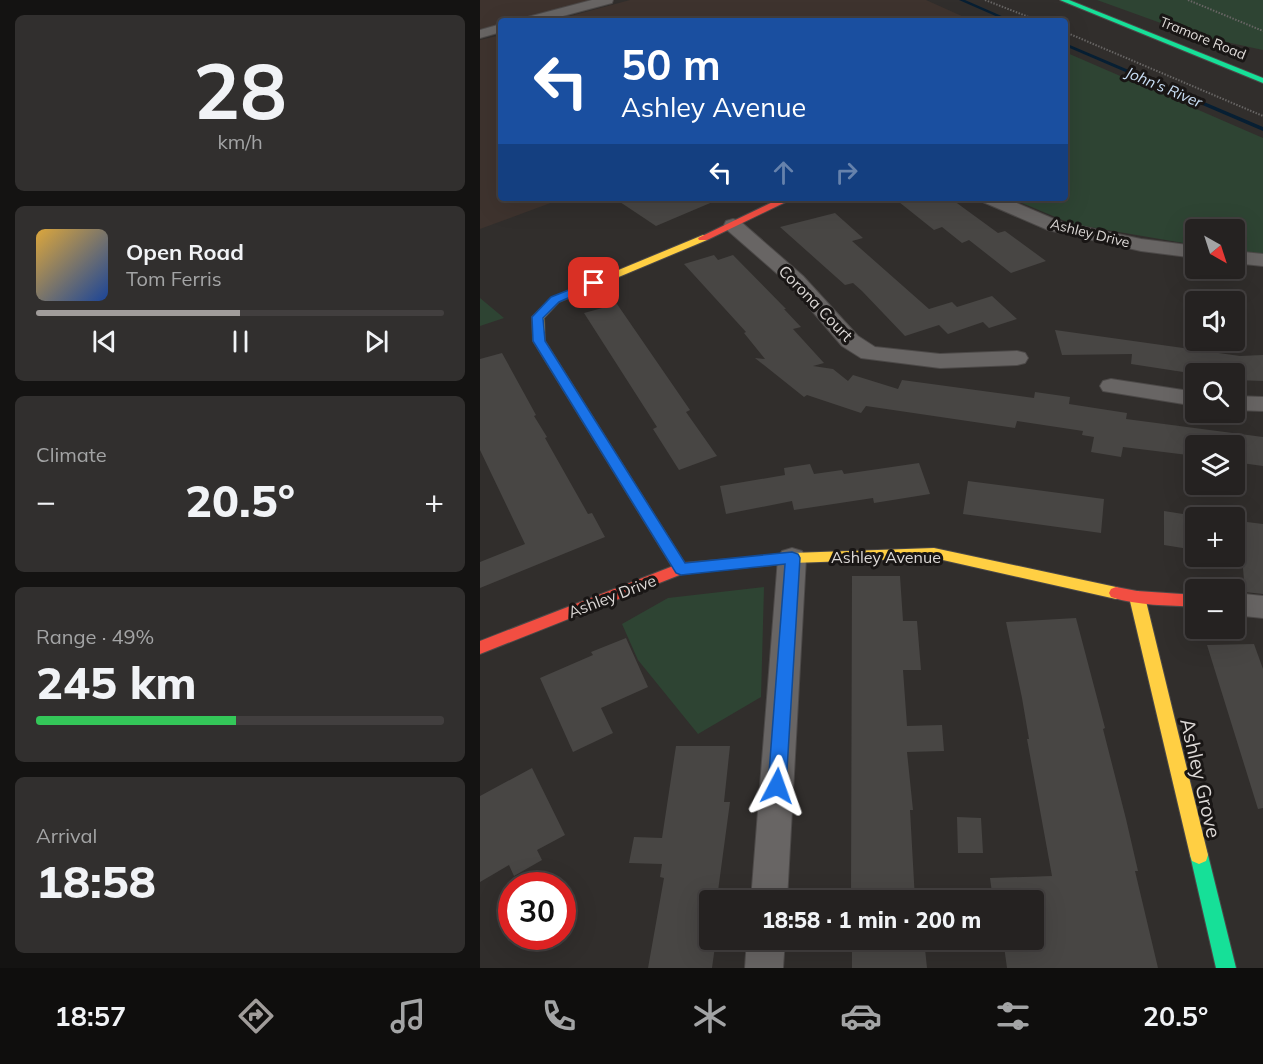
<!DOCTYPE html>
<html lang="en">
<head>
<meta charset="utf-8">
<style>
  :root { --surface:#252221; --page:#312f2e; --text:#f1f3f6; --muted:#a3a4a5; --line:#423f3f; --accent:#a09c9a }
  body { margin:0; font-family:Mulish,sans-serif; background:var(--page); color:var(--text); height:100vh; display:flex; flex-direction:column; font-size:22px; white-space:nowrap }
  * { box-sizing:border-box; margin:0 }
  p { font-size:20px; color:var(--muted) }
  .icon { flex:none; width:33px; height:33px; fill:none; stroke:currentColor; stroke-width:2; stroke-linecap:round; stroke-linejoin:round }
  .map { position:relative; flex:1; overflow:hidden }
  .drawer { display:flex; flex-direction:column; gap:15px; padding:15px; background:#141312; width:480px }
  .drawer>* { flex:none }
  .hud { position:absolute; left:18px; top:18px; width:570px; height:183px; border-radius:6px; box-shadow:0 6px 24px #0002,0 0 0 2px var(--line); background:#1a4fa0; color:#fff; overflow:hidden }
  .needle { width:39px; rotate:141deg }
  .tools { position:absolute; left:705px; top:219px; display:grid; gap:12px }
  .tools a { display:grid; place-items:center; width:60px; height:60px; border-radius:6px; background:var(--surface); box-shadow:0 6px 24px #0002,0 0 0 2px var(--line); font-size:30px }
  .speed { position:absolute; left:18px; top:872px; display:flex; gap:12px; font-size:30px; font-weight:700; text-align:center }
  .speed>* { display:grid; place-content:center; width:78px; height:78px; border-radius:50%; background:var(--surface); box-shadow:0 6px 24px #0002,0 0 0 2px var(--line); line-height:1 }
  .speed .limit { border:9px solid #d22; background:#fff; color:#111 }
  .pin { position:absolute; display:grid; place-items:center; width:51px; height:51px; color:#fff; margin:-26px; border-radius:12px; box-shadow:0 3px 9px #0006 }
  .me { position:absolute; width:66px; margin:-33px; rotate:4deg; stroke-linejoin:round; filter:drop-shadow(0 0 4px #0008) }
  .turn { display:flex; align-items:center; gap:21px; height:126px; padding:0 24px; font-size:27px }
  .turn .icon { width:78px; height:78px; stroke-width:2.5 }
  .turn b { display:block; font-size:42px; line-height:51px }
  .lanes { display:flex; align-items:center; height:57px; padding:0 24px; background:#0003; justify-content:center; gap:30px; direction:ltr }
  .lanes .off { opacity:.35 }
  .big { font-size:45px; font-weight:800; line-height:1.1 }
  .drawer .card { flex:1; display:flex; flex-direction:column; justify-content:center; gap:9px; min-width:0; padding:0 21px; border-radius:9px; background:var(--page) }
  .drawer .dial { align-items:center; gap:0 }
  .dial b { font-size:78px; line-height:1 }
  .song { display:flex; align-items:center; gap:18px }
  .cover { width:72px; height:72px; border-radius:9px; background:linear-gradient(135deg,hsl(40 70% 55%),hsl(220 70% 35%)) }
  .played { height:6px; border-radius:3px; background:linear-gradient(90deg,var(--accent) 50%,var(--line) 50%) }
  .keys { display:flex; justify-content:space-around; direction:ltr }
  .heat { display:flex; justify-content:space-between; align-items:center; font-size:33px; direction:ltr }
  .charge { height:9px; border-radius:4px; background:linear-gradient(90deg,#34c759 49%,var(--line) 0) }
  .trip { position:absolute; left:219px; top:890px; width:345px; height:60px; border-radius:6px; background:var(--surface); box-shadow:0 6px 24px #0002,0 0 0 2px var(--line); font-weight:800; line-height:60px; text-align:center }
  .dock { display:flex; height:96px; justify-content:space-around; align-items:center; background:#0f0e0d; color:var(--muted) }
  .dock .icon { width:42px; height:42px }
  .dock .active { color:var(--accent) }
  .dock b { font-size:27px; color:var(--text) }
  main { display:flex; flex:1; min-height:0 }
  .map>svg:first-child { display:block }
  .built { fill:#3e332e }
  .green { fill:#2e4433 }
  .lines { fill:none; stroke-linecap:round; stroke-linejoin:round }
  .stream { fill:#071f33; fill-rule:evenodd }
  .building { fill:#484644 }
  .street-casing { stroke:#4c4948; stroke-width:2 }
  .fast-casing { stroke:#4c4948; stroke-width:2 }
  .slow-casing { stroke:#4c4948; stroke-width:2 }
  .jam-casing { stroke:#4c4948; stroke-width:2 }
  .path { stroke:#676564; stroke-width:2; stroke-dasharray:1.5 1.5; stroke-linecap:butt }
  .street { fill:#686564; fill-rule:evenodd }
  .fast { fill:#16e098; fill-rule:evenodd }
  .slow { fill:#ffcf43; fill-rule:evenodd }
  .jam { fill:#f24e42; fill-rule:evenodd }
  .route { fill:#1a73e8; stroke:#114b97; stroke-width:1.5 }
  .labels { text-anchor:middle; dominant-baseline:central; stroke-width:6; stroke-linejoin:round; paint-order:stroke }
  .far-street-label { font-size:14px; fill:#dcd8d6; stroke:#191615 }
  .far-water-label { font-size:15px; font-style:italic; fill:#cbe1f8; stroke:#191615 }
  .street-label { font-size:16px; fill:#dcd8d6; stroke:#191615 }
  .near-street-label { font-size:20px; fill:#dcd8d6; stroke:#191615 }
</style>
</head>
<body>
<main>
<section class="drawer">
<div class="card dial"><b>28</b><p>km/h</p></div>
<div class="card">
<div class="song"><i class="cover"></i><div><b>Open Road</b><p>Tom Ferris</p></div></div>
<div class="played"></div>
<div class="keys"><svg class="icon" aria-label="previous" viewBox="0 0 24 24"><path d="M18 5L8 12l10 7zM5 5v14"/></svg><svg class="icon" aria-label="pause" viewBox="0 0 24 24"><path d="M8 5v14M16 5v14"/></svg><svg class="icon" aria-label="next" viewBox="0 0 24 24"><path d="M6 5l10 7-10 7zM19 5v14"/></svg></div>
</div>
<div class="card"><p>Climate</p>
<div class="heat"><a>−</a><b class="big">20.5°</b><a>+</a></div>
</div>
<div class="card"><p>Range · 49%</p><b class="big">245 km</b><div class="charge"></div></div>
<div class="card"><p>Arrival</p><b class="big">18:58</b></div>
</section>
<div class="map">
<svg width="783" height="968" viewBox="0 0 783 968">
  <rect width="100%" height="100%" fill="#312e2c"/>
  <path class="built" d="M0,0H114L34,21H21V25L0,30Z
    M150,0H446L493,21H72Z
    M21,35V198H84L0,229V40Z"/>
  <path class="green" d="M617,0H783V50L714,35Z
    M585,52L783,138V255L755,251L754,230H716L715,245L592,224L530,198H585Z
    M0,298L24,318L0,326Z
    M284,587L281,697L218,734L158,660L142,624L188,598Z"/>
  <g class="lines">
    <path class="stream" d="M479,0H485L533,21H527Z
      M585,43L783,127V131L585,46Z"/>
  </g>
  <path class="building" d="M134,198H242L176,226Z
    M414,198H470L518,233L525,231L566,261L531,273L489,240L482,243L462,227L454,230Z
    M355,213L383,238L372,241L449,309L472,302L477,307L512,296L537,319L509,328L503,322L468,334L459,325L425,336L382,291L373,283L365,285L300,227Z
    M234,255L238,260L253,255L306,309H304L321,327L313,329L344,363L333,366L353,369L368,381L373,375L418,389L422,380L554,398L555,392L590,397L589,404L647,413L646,419L783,437V466L754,462V446H716V456L643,447L641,457L611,452L614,437L602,435L603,431L537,421L535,428L386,406L381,413L327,395L324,397L275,358L285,359L264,333L266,332L204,264Z
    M137,304L210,410L206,412L237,456L199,470L173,429L177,427L104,313Z
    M575,330L760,356L783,355V381L754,380V374H716L651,364L652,354L582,355Z
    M22,353L56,415L54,416L67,437L65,438L108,514L112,513L125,537L0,588V562L45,544L0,450V359Z
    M439,463L450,494L394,503L393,498L314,510L312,501L246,514L240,486L305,475L304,468L330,464L334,474L362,470L364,474Z
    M488,481L624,499L621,533L483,514Z
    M684,511L716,516L715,550L684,545Z
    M759,521L783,524V594L765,592Z
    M372,576H420L423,621H437L441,670H423L427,726L462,725L464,751L427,752L433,810H430L435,900H371Z
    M596,618L625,728L623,729L646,819L658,871H655L678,968H527L523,939H554V900H513L510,878L572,876L547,739H549L542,698L526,622Z
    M146,638L168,687L121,708L133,733L93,752L60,678L113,655L111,652Z
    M774,644L783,669V808L778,809L727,645Z
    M196,746H250L244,802H250L238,891H242L240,900H230V939H236L232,968H168L184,878L180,877L182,864L149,863L154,837L182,838Z
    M52,768L85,835L57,850L62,860L34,876L29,865L0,882V796Z
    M477,817L501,818L503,853H478Z
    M372,939H444L447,968H372Z"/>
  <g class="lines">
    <g class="street-casing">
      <path id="street" d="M112,0H133L132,3L64,21H42L44,18Z
        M21,24V32L0,38V30Z
        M500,198H525L581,222L661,239L716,246V258L661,251L568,230L503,202Z
        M253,219L260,221L323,276L378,336L395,347L460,354L537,351L545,353L548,358L545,363L537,365L460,368L381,358L362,346L309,284L246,229L244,225L246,221Z
        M754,251L783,254V266L754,263Z
        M631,379L716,392V406L623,391L620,386L623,381Z
        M754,396L783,397V411L754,410Z
        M312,548L322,551L326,558L307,900H271L298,558L302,551Z
        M754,593L783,596V618L754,615Z
        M267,939H305L303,968H265Z"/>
    </g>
    <g class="fast-casing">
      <path id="fast" d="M580,0H589L783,78V83Z
        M719,846L726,849L728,855L756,968H736L710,855L712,849Z"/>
    </g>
    <g class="slow-casing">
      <path id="slow" d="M223,235L227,236V240L79,302L64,318L65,341L206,565L208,569L206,573H196L53,341L52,317L71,298Z
        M454,548L636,587L641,589L643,593L641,597L636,599L454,558L312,563L274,567L269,566L267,562L269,558L274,557L312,553Z
        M657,591L662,593L665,597L728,855L726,861L719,864L712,861L710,855L649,597L652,593Z"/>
    </g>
    <g class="jam-casing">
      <path id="jam" d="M301,198H314L227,240H219L218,238Z
        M274,557L279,558L281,562L279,566L202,574L0,654V641L201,563Z
        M636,587L657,591L716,595V607C688,605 658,606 631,597L629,593L631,589Z"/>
    </g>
    <path class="path" d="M505,0L559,21
      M708,0L783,31
      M585,32L783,116"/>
    <use href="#street" class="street"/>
    <use href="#fast" class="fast"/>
    <use href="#slow" class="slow"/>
    <use href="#jam" class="jam"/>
  </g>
  <path class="route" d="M114,280L118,281V285L79,302L63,318L65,341L205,563L312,552L318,554L320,558L306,786L303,792L297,794L290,792L288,786L305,564L201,575L196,573L53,341L52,317L71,297Z"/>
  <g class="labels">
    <g class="far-street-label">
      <text transform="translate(723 38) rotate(22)">Tramore Road</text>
      <text transform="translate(610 233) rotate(14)">Ashley Drive</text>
    </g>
    <g class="far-water-label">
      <text transform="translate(684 87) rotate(23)">John's River</text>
    </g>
    <g class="street-label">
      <text transform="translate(336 303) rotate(46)">Corona Court</text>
      <text x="406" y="557">Ashley Avenue</text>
      <text transform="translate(132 596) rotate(-21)">Ashley Drive</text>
    </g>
    <g class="near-street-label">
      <text transform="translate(721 778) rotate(77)">Ashley Grove</text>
    </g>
  </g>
</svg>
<div class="tools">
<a><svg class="needle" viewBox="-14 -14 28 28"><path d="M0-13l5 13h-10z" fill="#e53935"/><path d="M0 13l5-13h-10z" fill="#a3a4a5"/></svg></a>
<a><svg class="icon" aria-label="sound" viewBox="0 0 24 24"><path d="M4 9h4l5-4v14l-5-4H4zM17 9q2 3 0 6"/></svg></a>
<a><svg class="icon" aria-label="search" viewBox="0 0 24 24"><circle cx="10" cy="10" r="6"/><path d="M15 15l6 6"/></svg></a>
<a><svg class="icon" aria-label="layers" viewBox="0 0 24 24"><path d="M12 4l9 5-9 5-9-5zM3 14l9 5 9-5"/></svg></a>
<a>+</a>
<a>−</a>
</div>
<div class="speed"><div class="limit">30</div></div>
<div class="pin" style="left:114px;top:283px;background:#d93025"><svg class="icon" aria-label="arrive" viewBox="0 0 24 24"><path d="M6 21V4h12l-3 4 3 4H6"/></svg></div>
<svg class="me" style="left:297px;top:786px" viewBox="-20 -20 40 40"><path d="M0-17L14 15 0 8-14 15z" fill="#1a73e8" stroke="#fff" stroke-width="4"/></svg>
<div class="trip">18:58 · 1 min · 200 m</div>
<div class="hud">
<div class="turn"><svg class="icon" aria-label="left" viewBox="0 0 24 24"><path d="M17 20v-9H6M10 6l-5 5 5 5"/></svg><div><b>50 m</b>Ashley Avenue</div></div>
<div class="lanes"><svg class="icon" aria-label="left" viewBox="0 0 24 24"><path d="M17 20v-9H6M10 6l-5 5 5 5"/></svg><svg class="icon off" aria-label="ahead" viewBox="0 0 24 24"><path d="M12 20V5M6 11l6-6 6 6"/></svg><svg class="icon off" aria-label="right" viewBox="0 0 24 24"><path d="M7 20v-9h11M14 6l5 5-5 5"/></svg></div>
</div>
</div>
</main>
<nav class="dock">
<b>18:57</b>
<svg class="icon active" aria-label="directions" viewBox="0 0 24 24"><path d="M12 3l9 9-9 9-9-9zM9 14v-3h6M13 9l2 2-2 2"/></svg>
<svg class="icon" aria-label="music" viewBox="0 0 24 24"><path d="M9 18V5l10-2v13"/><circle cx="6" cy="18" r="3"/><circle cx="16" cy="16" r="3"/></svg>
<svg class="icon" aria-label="phone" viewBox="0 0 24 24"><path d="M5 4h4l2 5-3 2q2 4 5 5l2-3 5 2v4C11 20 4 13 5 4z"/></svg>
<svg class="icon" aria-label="climate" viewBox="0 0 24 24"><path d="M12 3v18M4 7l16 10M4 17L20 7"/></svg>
<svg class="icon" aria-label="car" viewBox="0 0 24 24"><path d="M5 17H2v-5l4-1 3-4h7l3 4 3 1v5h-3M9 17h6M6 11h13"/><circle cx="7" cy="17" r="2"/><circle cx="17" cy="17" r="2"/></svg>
<svg class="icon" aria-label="filters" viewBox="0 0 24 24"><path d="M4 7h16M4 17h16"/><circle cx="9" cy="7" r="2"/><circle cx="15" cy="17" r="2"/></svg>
<b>20.5°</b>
</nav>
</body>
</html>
